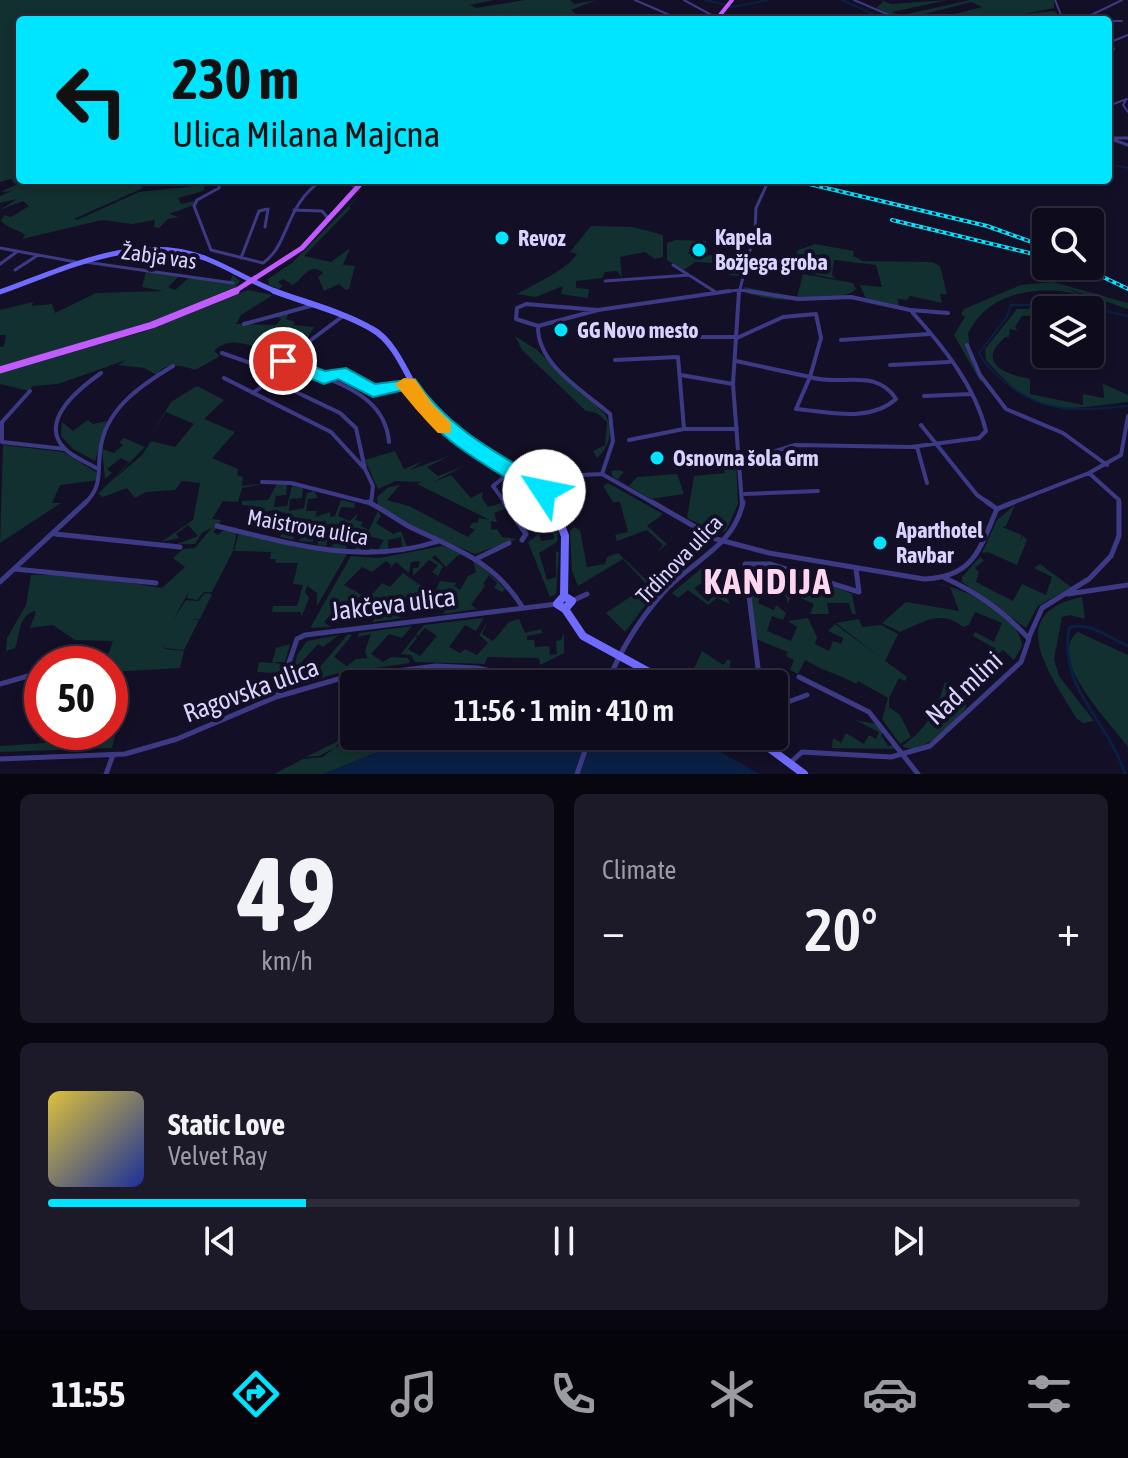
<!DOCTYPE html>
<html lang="en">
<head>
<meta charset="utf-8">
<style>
  :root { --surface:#0e0b1c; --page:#1c1929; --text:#f1f3f6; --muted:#9b9ba3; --line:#2e2b3b; --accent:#00e5ff }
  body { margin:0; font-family:"Asap Condensed",sans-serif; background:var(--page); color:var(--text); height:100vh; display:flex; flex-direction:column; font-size:30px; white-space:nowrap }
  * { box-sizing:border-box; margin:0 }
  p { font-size:26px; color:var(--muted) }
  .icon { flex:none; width:44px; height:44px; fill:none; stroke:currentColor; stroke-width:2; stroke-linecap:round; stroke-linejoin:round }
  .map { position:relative; height:774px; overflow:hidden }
  .drawer { display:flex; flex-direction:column; gap:20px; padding:20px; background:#08060f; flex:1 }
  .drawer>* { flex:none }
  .hud { position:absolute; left:16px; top:16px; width:1096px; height:168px; border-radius:8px; box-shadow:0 4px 12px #0003,0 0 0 2px var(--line); background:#00e5ff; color:#111; overflow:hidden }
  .buttons { position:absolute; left:1032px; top:208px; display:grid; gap:16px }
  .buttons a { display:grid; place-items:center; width:72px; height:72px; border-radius:8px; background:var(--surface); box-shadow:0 4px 12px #0003,0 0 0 2px var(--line); font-size:40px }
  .speed { position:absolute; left:24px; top:646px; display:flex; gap:16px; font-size:40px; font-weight:700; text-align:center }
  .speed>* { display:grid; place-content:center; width:104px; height:104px; border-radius:50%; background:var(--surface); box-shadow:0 4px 12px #0003,0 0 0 2px var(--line); line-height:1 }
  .speed .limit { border:12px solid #d22; background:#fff; color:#111 }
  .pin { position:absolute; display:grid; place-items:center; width:68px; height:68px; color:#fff; margin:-34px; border:4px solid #fff; border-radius:50%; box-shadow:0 2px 8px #0007 }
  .me { position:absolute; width:88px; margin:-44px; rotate:304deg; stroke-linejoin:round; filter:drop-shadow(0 0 6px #0008) }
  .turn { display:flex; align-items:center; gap:28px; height:168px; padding:0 24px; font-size:36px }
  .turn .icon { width:104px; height:104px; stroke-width:2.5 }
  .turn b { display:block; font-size:56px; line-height:68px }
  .big { font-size:60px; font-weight:600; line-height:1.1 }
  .drawer .tile { flex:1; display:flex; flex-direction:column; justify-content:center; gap:12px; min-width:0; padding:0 28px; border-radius:12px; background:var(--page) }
  .drawer .dial { align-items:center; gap:0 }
  .dial b { font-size:104px; line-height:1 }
  .song { display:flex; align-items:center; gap:24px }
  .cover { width:96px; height:96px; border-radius:12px; background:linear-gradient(135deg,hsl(50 70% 55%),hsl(230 70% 35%)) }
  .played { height:8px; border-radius:4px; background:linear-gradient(90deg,var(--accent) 25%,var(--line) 25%) }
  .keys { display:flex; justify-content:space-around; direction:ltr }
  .heat { display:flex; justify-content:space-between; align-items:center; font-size:44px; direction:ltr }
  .drawer .tiles { flex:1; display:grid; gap:20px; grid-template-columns:1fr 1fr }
  .tile:last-child { grid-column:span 2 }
  .trip { position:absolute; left:340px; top:670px; width:448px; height:80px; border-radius:8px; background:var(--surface); box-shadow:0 4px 12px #0003,0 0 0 2px var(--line); font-weight:600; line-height:80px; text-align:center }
  .tabs { display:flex; height:128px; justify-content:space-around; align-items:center; background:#06040b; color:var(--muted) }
  .tabs .icon { width:56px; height:56px }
  .tabs .active { color:var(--accent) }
  .tabs b { font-size:36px; color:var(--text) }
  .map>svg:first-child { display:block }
  .green { fill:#12302f }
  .water { fill:#0a1f44 }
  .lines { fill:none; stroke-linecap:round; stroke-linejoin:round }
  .stream-far1 { stroke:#0a1f44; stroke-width:2 }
  .stream { stroke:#0a1f44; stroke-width:3 }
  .street-far3 { stroke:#3d3a85; stroke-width:2 }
  .street-far2 { stroke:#3d3a85; stroke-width:3 }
  .street-far1 { stroke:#3d3a85; stroke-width:4 }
  .street { stroke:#3d3a85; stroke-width:5 }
  .secondary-far2 { stroke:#6f6bff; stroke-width:5 }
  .secondary-far1 { stroke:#6f6bff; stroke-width:6 }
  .secondary { stroke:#6f6bff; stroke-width:8 }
  .primary-far2 { stroke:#c25bff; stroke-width:4 }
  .primary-far1 { stroke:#c25bff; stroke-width:5 }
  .primary { stroke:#c25bff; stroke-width:7 }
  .rail-casing { stroke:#00e5ff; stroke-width:4 }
  .rail { stroke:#130f26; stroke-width:2; stroke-dasharray:4; stroke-linecap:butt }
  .route { fill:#00e5ff; stroke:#0095a6; stroke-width:2 }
  .slow { fill:#f59e0b }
  .poi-dot { fill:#00e5ff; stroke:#130f26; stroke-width:3 }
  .labels { text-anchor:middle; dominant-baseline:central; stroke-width:8; stroke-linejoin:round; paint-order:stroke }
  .poi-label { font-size:22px; font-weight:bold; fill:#d9d4ff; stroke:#130f26; text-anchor:start }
  .street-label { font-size:22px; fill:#d9d4ff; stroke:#130f26 }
  .near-street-label { font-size:26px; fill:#d9d4ff; stroke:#130f26 }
  .near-district-label { font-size:36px; font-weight:bold; letter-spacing:2px; fill:#ffd6f0; stroke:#130f26 }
</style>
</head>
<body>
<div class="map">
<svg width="1128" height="774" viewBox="0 0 1128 774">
  <rect width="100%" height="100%" fill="#130f26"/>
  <path class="green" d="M0,0H494L470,5L476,8L525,0H570L574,4L596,0L571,10L579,17L570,20H20V180H134L143,188L74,219L77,220L139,192L205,185L203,191L178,198L181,204L194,201V205L169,214L179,217L168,219L159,228L154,227L155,220L132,224L102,220L22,239L25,235C17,229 7,228 1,221L4,215L11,217L29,206L23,201L0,210L17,199L0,203V196L12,191L0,192L16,185L11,179L0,182Z
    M881,0L891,4L948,0L892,12L899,16L970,0H1054V8L1024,14L1054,11L1062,18L931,20L982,7L971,2L902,20L876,8L883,2Z
    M360,194L349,207L351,208L304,256L331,262L350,248L343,265L355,266L349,289L346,290L339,284L324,291L318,277L323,273C310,261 304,278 293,285L283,279L278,282L283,286L279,289L269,285L268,279L292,263Z
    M591,226L633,227L663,235V257L655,259L645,252L620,257L622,278L617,271L605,272L602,278L576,281V288L589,289L588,298L561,294L563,286L536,297L517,294C534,284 568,269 577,254L570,252Z
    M676,240L706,241V248L696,245L688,253C709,262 714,245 740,266L739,276L730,275V264L695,262L684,270L667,260V243Z
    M815,244L854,251L853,256L863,261L932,262L940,266L947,294H940L942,303L910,296L907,300L898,299L899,306L866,299L860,285L882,287L876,265L834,260L832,275L836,279L803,272L802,265L792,262L798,250Z
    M146,271L179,276L168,287L175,290L190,277L229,282L233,275L240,281L234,289L163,318L0,367V347L4,346L6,335H0V310L33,302L32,306L52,304L55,313L96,293L163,291L142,287Z
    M803,274L853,283L856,289C842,305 759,303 743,290L744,287L797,297Z
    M1053,282L1128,303V309L1063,287L1082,295C1041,284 987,291 968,334L971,357L985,380L980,381L954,335L965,317L961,314L964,309L1021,285Z
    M248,290L273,295L241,315L236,324L276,325L281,319L275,316L289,313L286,319L295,322L293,325L314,327L304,344L281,359C260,350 233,332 214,351L220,356L195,370C182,365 163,362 157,375L144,368L118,365L126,360L58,384L33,386L29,391L0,384V373L146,331Z
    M1078,308L1094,310L1093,326L1090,310H1046V315L1022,316L1015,327L1018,331L1010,329L1009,337H1005C1002,341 994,347 993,353C989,371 1018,376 1030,379V394L1083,405V394L1104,398L1103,384L1099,382L1128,395V402C1058,410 1038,419 986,360L985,349L1017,309Z
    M515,336L537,350L605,414C614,430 610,446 597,458L593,451L605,445L607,422L597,413L586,411L522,350Z
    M197,386L224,400L204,419L235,432L212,458L238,469L237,475L243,477L242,486L267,483L242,488L238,502L223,501L212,519L221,520L220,523L202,533L195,544H177L198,536L188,525L176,534L179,538L161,542L193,520L200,483L182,481L175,490L146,492L135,498L127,488L103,497L98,494L129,462L121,458L107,469L112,473L105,479L102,449L114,453L123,445L119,442L124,438L145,447L108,484L142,455L151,441L175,447L194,424L166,412L150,437L171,402Z
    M88,420L93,424L107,421L95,461L73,449L61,436L62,422L73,431Z
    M3,445L63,452L96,472L98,480L60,485L52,503H61L0,543Z
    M395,451L404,469L423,461L410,470L449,456L427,467L438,476L464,466L433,482L451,475L471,498L483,492L482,498L488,507L501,503L505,509L494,513L497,522H494L417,484L421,482L396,481L378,489L365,460Z
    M730,457H736L738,504L726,531L717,533L687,518L694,476L725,473L723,466L732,465Z
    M619,470L624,472L618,479L629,486L637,477L677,474L684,494L651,499L613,477L611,471Z
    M278,482L287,484L286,495L276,496L274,507L287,506L292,486L303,488L302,498L290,499L289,511L304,508L307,493L314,491L318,498L308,499L306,511H317L315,517L330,512V517L335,516L341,500L355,503L354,508L341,507L338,516L350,521L358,513L355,520L363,522L361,526L369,530L378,511L381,516L376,523L393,534L401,531L408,549L402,550L401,537L388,540V553H368L370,548L378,550L384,540L369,536L359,553L354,551L362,533L349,529L346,550L331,547L341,537L343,525L332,524L326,546L318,545V536L325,535L326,521L316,522L313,542L299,541L311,519L297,521L293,540L280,537L283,530L288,532L291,515L275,510L262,512L261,507L242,505V501L268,500Z
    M608,483L663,514L647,526L667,544L657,552L663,545L647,530L617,541L615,535L628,532L620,502H613L603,486Z
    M400,485L387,500L409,506L468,537L475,530L469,527L474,522L477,523L479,518L491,520V530L497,529L502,537L517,539L475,554L418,529L378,505L377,497L389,487Z
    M1015,505L1006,526L1002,527L1022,535L1020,542L1023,536L1027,540L1017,565L988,552L982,553L997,520Z
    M213,526L217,528L213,532L218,535L225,529L237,532L233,551L212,592H204L197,600L187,598L188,593L173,620L186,600L198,601L205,593L212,594L200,619H191L199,620L184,650L165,648L162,644L165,649L184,651L180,668L110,672V662L105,663L113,641L75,640L53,625L30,628L36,612L34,611C18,617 20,635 15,648L6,651L7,638L26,605L31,575H80L162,588L185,567L173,558L183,549L195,548Z
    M574,527L580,530L587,567L605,564L607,557L618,553L657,590L625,632L606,613L633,595L641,597L650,588L623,559L578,586L572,571L570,531Z
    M553,532H558L557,542L539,553L547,580L556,577V552L552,551L559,552L556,594L550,597L528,542L539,534L541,541L554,539Z
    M239,533L347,554L317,606V593L307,586L305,592L309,598L302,616L300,612H272L273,606H297L303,585L293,584L298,563H275L276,559H270L271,552L234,551Z
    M443,546L464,554L457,556L446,567L435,555L432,558L443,566L438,576L432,572L438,565L429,560L413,576V568H418L420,561L411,562L409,573L396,562L388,570L391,565L386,561L372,572L362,567L344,585L362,595L347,607L341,604L324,622L331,627L310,628L351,556L379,558Z
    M464,556L478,562L505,589L502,592L494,588L497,583L489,575L483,584L485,586L471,605L477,609L443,614L455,597L444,591L437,599L433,596L440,581L457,583L454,586L460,590L468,576L476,572L473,561Z
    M980,557L984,560L975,568L979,572L976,582L1013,601L1022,584L1046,595L1052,577L1034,568L1040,564L1071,587L1038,606L1026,628L962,582V577Z
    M756,564L773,575L779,588L758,582L754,590L761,594L758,603L774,610L776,605L786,613L783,620L772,616L767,631L791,641L797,627L788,621L808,618L817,637L815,644L829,651L833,641L841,644L843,638L828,631L835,624L907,677L905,681L899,678L889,698V707L900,715L911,737L900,744L882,719L888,698L858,681L856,684C837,673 825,672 805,660L798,674L790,670L794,660L786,656L788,652L756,639L747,566Z
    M710,566L728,581V592H724L730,604L717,598L708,605L688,590L678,598L672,593L702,568L708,579L694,588L708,602L726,581L706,568Z
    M782,572L828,584L852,594L856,614H852L849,603H827L829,614H810L814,604L792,594L788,603L779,577Z
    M403,573L427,590V596L419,599L409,594L394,612L401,618L372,622L386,605L373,599L367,606L364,604L382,583L390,587Z
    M933,583C961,586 1020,614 1022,646L1014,660L1003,650L997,655L993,652L996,649L973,636L975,632L994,642L1002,623L975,612L969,625L963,627C941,609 924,622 900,632L882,623L906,602L959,611L950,587Z
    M1082,597L1085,619L1070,615L1062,617L1054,659L1059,676L1094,721L1083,723L1076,718C1051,675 1002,613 1082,597Z
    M484,618L476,631L465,625L449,647L460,653L465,649L477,655L488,643L479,635L488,622L482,634L493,641L509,622L519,619L525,633L541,629L543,633L527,636V640H534L535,647L549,646L550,655L557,654L556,641L561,640L564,633V653L540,665L539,658L487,657L485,664L415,662L411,655L401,654L415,636L417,638L408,649L420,656L437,636L425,628L418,636L416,634L424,625Z
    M859,619L862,627L881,625L898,634L885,661L836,623Z
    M412,626L402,638L389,634L371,654L383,662L391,657L408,658L410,663L335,674L291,686L297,655L307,641L339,635L323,647L318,644L299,665L313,675L348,634L352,635L334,657L347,666L356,659L367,658L365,651L371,634L358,637L359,633Z
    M1078,632L1128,655V747C1112,724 1044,658 1078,632Z
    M290,644L285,662H273L284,665L273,692L206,720L200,713L224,711L270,692L275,673L257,672L259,662L272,663L276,648Z
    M702,651L723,665L728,659L731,662L729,670L735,684L719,682L694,669Z
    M945,682L966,699V708C954,722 922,758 902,746C927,729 936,711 945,682Z
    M855,720L876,724L884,732L881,735L888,746L894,745L896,749L832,748L833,738L841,743L846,733L864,744L869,735L876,739L879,732Z
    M111,733L115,736L112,748L0,752V746L108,739Z
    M351,736H433L383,750L323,774H274L303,759L323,757L334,748L319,756L306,757L340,740L335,749Z"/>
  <path class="water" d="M433,736H692L760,774H323L383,750Z"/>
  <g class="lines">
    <path class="stream-far1" d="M706,0L733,7L768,0
      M842,0L886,20
      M1108,164L1128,168
      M1128,316L1081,305H1011L1007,317L979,353C987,368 1000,378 1014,389C1051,415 1084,410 1128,406"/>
    <path class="stream" d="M1125,774C1107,718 1059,691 1069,628C1086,620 1112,639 1128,646"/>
    <path class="street-far3" d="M635,0L681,20
      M684,0L717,18
      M854,0L901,20
      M1055,0L1063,20
      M1081,20L1122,0
      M1108,21H1122
      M1114,49L1108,43L1128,35
      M1126,100L1123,105L1128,112
      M1108,106L1127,99"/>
    <path class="street-far2" d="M1108,138L1128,145
      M1114,138H1128
      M219,180V188L197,200L194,206L211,250L263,263C290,244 284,206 322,180
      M329,180L357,186
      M219,185L244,180
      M294,210L322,211L328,218
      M0,248L76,262
      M241,258L259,211L268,209L265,227
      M85,262L233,283
      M0,264L18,251
      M673,265L714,291
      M15,270L38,255
      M605,281L689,275
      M714,293L739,290L761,293
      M739,293L755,231L756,208L767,184"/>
    <path class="street-far1" d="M739,291L733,384L742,504
      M748,291L799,299L851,297L910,310L948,313
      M526,304L598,310L538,326L516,319L517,308Z
      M598,310L729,291
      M244,324L314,305
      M538,326C537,365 584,391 610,414L613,441L602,474
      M683,337H737
      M737,338L783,317L816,314L821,338L810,377
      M841,340L929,334
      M967,345L980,375L1006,409L1063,433L1107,465
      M222,353L271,370V380L340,413L356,428L365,469L373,486L371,503
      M615,360L678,357L684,429
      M283,361L324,377L340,373L375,391L409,383
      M736,361L810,377
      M890,365L949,362
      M271,370L343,316
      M681,375L733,384
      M810,377C840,387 876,367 896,399C869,423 829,412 796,409Z
      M224,378L331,432L364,468
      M326,378C357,390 386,406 389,442
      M30,391L2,422V442L65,449
      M253,393L271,380
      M924,396L971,394
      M921,425L977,495L990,504
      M629,440L684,429H737
      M917,447L927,483
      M741,462L795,445L911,447L979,438L986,431C975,386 943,346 912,312
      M98,469C87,462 74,458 65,449C37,421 80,388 101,373
      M1089,473L1119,500V504
      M602,474L655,504
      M262,482L291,483L373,504
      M537,484L560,476L602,474
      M745,494L818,491
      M84,504C106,484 95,467 102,441C110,406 143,384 173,366
      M506,504L493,486L513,470
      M1009,504L1089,473L1121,455L1128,416"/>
    <path class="street" d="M368,502C383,509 397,520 412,528C458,550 495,562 523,608
      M504,502L526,534L522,540
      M652,502L716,539L769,553L924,579C974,577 979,550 997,509L1014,502
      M987,502L997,509
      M217,526C292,544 363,566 439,541
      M55,534L180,547
      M478,558L509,543
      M15,569L156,583
      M0,582L86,502
      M1068,594L1128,585
      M572,601L587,594
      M1029,637L1042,608L1089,579L1111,556L1119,536V502
      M799,677L869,712L918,774
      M0,684L28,676L42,679
      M504,684L511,675
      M607,684C620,651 639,620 662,594C690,561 734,548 743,502
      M760,684L745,564H770L859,592L856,569
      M278,695L297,639L305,635L557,604
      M774,707L807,695
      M0,759L125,754L177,739L276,697L342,678L436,666L477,668L511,675L596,672
      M791,762L802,752L891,757L930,746L1021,662L1029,639C1005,612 978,593 945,578
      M106,774L113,755
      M577,774L590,736"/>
    <path class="secondary-far2" d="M0,292C65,269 138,231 207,259C232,269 255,284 280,293"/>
    <path class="secondary-far1" d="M274,291C306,303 343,312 372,329C402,345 413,398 439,424C472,456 528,465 554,504"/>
    <path class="secondary" d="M552,502L565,536L564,596
      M564,596L572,601L565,609
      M564,596L557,604L565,609
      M565,609L583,636L671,684
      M753,736L804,774"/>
    <path class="primary-far2" d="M716,20L732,0"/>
    <path class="primary-far1" d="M232,293L302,248L364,180"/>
    <path class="primary" d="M0,370L152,325L236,291"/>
    <g class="rail-casing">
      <path id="rail" d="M792,180L987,226L1046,247
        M892,220L1046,257
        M1080,266L1128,289"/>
    </g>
    <use href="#rail" class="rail"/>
  </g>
  <path class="route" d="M283,355L325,371L346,368L375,384L415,379C449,430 499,454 551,485L554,491L544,499L536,496C487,465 436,441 404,390L373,397L338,379L324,384L277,365V357Z"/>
  <path class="slow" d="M404,378L415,379L433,405L451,423V433H438C423,418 408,400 395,384Z"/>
  <g class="poi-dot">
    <circle cx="502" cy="238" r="8"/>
    <circle cx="699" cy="250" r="8"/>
    <circle cx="561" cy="330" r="8"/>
    <circle cx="657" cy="458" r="8"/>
    <circle cx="880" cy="543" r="8"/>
  </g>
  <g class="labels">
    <g class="poi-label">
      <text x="715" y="237">Kapela<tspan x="715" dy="25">Božjega groba</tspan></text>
      <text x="518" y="238">Revoz</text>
      <text x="577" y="330">GG Novo mesto</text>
      <text x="673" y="458">Osnovna šola Grm</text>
      <text x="896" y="530">Aparthotel<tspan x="896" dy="25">Ravbar</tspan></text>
    </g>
    <g class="street-label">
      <text transform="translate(159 256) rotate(8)">Žabja vas</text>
      <text transform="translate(308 527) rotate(10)">Maistrova ulica</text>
      <text transform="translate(679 559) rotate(-46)">Trdinova ulica</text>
    </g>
    <g class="near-street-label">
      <text transform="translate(393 604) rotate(-7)">Jakčeva ulica</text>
      <text transform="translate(964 688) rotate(-43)">Nad mlini</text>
      <text transform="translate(251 690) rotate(-20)">Ragovska ulica</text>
    </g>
    <g class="near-district-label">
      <text x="768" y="581">KANDIJA</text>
    </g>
  </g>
</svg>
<div class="buttons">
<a><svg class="icon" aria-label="search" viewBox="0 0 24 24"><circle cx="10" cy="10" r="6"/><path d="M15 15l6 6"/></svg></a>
<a><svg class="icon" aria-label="layers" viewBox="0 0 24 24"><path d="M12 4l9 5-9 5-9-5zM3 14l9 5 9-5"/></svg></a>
</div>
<div class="speed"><div class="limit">50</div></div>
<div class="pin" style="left:283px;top:361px;background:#d93025"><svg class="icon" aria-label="arrive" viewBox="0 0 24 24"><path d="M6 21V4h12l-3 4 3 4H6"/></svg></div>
<svg class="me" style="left:544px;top:491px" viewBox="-20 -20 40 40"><circle r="19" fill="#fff"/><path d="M0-13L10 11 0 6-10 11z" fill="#00e5ff"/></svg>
<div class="trip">11:56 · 1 min · 410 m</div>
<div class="hud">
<div class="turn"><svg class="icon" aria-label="left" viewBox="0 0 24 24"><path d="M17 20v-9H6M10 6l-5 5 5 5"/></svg><div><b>230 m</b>Ulica Milana Majcna</div></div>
</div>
</div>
<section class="drawer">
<div class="tiles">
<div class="tile dial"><b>49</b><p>km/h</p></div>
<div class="tile"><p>Climate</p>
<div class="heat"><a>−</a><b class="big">20°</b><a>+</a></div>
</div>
<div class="tile">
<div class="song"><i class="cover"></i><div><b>Static Love</b><p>Velvet Ray</p></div></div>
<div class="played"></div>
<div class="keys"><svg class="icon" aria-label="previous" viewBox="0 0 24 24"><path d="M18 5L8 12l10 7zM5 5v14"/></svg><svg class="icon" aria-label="pause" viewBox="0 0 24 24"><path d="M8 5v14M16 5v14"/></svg><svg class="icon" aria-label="next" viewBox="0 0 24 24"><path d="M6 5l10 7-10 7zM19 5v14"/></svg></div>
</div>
</div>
</section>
<nav class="tabs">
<b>11:55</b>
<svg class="icon active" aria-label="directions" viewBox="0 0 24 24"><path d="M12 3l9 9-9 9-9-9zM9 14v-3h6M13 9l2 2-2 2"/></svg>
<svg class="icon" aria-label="music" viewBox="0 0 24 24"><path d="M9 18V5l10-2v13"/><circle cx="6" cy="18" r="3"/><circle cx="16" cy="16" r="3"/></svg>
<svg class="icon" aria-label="phone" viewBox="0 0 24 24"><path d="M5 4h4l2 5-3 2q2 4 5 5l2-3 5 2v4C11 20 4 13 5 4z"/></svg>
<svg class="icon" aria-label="climate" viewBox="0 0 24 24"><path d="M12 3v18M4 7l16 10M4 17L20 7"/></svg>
<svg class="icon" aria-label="car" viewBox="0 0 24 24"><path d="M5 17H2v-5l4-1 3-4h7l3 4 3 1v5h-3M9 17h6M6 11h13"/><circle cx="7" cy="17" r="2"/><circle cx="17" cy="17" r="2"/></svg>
<svg class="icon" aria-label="filters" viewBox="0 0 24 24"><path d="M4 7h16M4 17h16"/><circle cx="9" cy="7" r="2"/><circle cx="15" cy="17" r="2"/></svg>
</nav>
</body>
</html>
